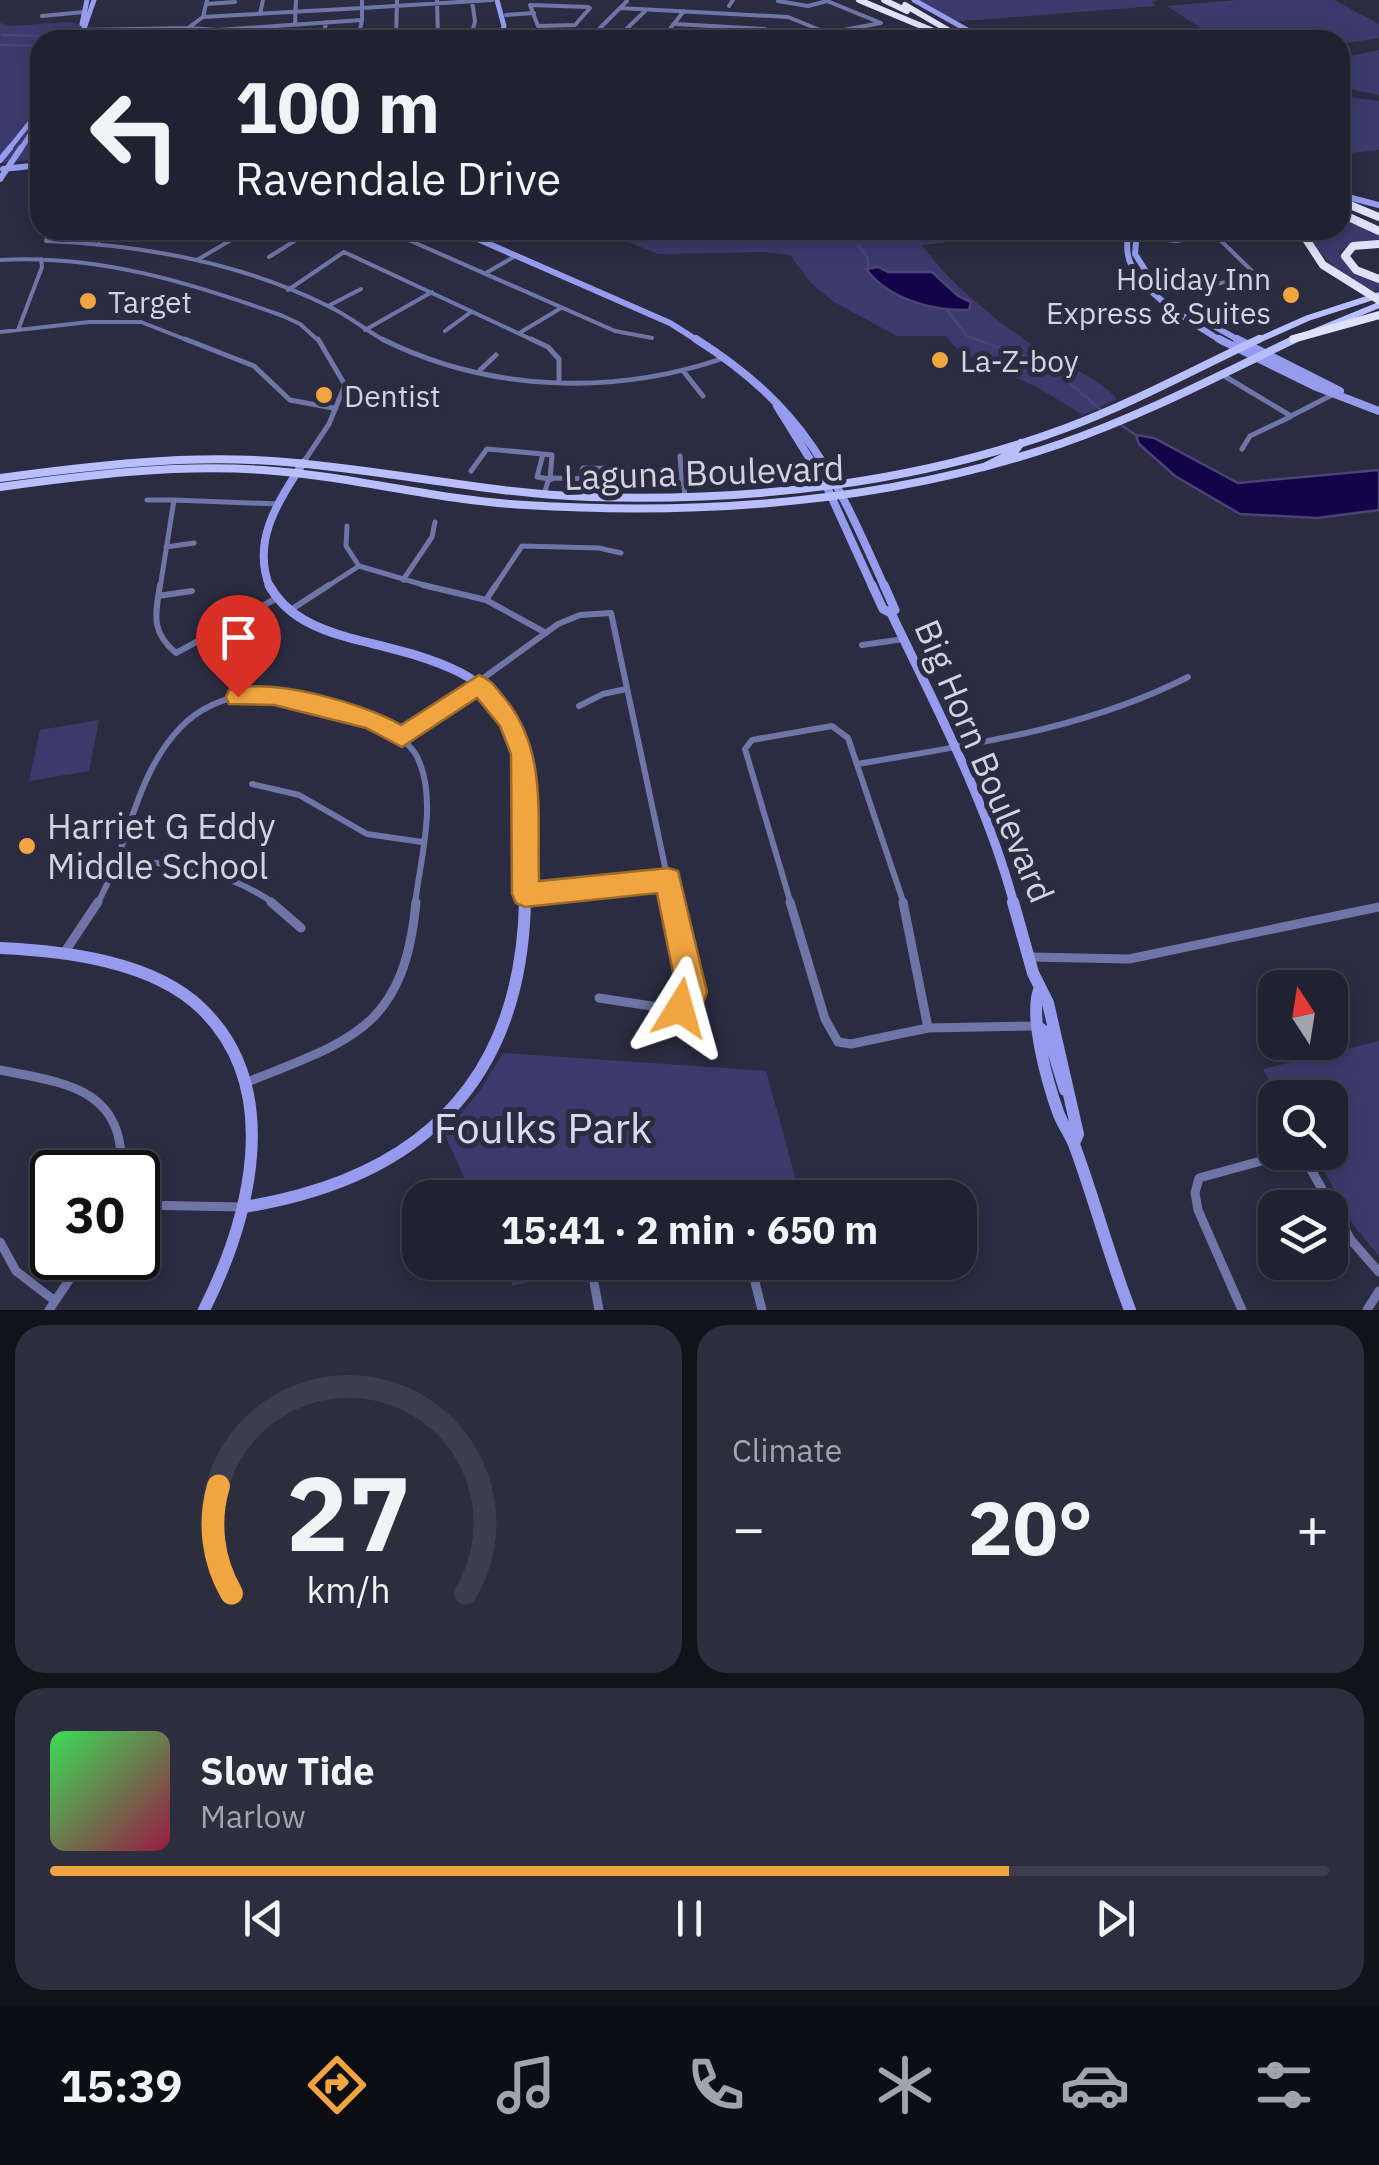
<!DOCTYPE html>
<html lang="en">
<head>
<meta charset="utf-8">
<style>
  :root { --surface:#202131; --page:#2d2e3d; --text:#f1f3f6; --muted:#a2a3ab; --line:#3d3e4d; --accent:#f1a540 }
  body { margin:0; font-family:"IBM Plex Sans",sans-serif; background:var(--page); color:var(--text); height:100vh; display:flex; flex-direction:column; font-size:38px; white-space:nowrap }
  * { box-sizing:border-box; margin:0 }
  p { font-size:32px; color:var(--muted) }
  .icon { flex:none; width:55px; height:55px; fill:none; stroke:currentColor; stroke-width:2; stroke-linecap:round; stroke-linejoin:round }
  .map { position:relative; height:1310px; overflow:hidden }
  .sheet { display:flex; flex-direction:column; gap:15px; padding:15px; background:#12121b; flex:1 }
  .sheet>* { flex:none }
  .top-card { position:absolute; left:30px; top:30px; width:1320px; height:210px; border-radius:30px; box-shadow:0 5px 15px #0003,0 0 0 2px var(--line); background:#202131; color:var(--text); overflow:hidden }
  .needle { width:65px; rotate:348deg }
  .buttons { position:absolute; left:1258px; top:970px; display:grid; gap:20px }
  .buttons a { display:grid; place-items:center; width:90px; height:90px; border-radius:20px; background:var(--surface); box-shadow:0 5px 15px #0003,0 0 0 2px var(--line); font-size:50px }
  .speed { position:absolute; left:30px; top:1150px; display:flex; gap:20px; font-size:50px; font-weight:700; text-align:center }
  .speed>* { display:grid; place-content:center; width:130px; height:130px; border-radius:50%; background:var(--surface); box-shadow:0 5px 15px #0003,0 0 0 2px var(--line); line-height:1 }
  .speed .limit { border:5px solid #111; border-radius:15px; background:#fff; color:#111 }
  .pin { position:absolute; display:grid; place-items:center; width:85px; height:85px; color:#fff; margin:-102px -42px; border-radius:50% 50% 50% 0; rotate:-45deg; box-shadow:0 0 10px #0007 }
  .pin .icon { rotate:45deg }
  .me { position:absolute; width:110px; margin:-55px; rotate:8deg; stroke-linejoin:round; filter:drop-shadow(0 0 8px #0008) }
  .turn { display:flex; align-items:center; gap:35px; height:210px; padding:0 40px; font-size:45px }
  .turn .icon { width:130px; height:130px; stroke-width:2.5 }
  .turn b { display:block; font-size:70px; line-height:85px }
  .big { font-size:75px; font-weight:800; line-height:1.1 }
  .sheet .tile { flex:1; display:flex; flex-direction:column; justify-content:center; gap:15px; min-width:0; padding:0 35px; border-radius:30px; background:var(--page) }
  .sheet .dial { align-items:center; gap:0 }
  .dial svg { height:260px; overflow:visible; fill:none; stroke:var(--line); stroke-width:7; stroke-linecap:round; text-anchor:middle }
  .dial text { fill:var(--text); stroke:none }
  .song { display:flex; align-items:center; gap:30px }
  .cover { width:120px; height:120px; border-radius:15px; background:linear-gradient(135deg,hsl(130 70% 55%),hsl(340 70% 35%)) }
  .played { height:10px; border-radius:5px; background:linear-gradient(90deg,var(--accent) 75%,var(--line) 75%) }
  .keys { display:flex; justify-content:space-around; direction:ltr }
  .heat { display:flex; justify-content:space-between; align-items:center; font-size:55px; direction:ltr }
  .sheet .tiles { flex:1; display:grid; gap:15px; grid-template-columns:1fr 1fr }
  .tile:last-child { grid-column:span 2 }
  .trip { position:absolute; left:402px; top:1180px; width:575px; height:100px; border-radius:30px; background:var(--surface); box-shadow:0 5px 15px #0003,0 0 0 2px var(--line); font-weight:800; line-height:100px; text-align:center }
  .tab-bar { display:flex; height:160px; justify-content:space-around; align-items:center; background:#0d0d14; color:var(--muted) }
  .tab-bar .icon { width:70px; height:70px }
  .tab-bar .current { color:var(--accent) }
  .tab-bar b { font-size:45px; color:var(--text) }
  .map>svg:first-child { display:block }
  .green { fill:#3a3b6c }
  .water { fill:#130449; stroke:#4c4276; stroke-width:2.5 }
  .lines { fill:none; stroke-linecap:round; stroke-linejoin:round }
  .stream { stroke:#4c4276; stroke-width:2.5 }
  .street-far3 { stroke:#7075a7; stroke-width:4 }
  .street-far2 { stroke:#7075a7; stroke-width:5 }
  .street-far1 { stroke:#7075a7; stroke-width:6 }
  .street { stroke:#7075a7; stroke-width:9 }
  .secondary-far4 { stroke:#969bed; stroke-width:5 }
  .secondary-far3 { stroke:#969bed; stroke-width:6 }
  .secondary-far2 { stroke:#969bed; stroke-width:8 }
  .secondary-far1 { stroke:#969bed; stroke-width:9 }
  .secondary { stroke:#969bed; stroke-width:12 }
  .primary-far1 { stroke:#b9bffe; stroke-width:6 }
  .primary { stroke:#b9bffe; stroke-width:8 }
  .highway-far1 { stroke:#dee1fa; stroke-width:6 }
  .highway { stroke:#dee1fa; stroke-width:8 }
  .route { fill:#f1a540; stroke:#9d6b2a; stroke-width:2.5 }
  .poi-dot { fill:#f1a540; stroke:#2b2c41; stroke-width:4 }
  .labels { text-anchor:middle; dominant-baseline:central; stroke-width:10; stroke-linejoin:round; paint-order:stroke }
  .far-poi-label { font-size:30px; fill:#d1d3e0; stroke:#2b2c41; text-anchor:start }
  .street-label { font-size:35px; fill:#d1d3e0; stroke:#2b2c41 }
  .poi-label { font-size:35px; fill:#d1d3e0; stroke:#2b2c41; text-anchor:start }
  .near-park-label { font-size:42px; fill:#d7daef; stroke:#2b2c41 }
</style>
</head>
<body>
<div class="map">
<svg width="1379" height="1310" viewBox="0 0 1379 1310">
  <rect width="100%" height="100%" fill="#2b2c41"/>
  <path class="green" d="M918,0H1157L1158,1L1153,2L1155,6L951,22Z
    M1237,0H1334L1379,24V38L1340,44V40H1219L1167,6Z
    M69,22L108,31L211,32L213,40H40V159L0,163V23L12,26Z
    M1379,50V95L1340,87V58Z
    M1350,97L1379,101V150L1340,154V98Z
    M1340,217L1379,235V242H1354L1339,253L1350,269L1379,281V291C1347,290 1320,254 1305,230H1340Z
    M598,230H1053L922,245C951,286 997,321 1038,349C1062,365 1099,377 1117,399L1083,415L1035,386L960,352L946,336H897L834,302L811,283L790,255L764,252L658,254Z
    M99,720L89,771L29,781L40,730Z
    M1379,1041V1256L1353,1225L1315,1153L1330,1152V1098L1277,1097L1263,1069Z
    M503,1053L766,1071L799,1191L784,1198L473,1197L444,1133L479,1092Z
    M502,1263H585L581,1269L513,1286Z"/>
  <path class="water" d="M878,267L888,272H932L958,296L971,302L969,310C933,311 889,300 866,269Z
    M1136,435L1154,438L1238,483L1379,470V510L1317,518L1240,514L1175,476L1139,444Z"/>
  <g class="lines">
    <path class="stream" d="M3,35L174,40
      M0,45L40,46
      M858,246L867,256L869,269
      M948,311L967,336L1049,365L1102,411
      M1121,425L1136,435"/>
    <path class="street-far3" d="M207,0L203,17L188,28L218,30L362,20V8L492,0
      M437,1L438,38
      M778,1L808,6L827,1L881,23L828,33
      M206,4L235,2
      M530,5L588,7L590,8L575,25L538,26Z
      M729,6L733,0
      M620,8L788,17L845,40
      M260,14L263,0
      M506,15L534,13
      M42,16L84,12
      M203,17L362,8V0
      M295,24L296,0
      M675,24L765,29L794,40
      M84,30L188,28
      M591,37L627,1
      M471,38L475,21L472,1
      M259,40L261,27
      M323,40L326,22
      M358,40L362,20
      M396,40L397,0
      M419,40L495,36H475
      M615,40L645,11
      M661,40L684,11
      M705,40L714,26
      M51,230L46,241C141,245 242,263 328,306C349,316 367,331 387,342
      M386,230L615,331L652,338
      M1136,237L1176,241L1215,235L1252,271L1241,280L1160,292
      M99,241L108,230
      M269,257L312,230
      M0,260C97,254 192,283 283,316L300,324L320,342
      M197,260L248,230
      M486,273L517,255
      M288,290L344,252L537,342
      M330,305L361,289
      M18,330L42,267L41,259
      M365,330L432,292
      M445,331L471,312
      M0,332L89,322H141L192,342
      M521,332L561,308"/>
    <path class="street-far2" d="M185,339L254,366L290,400L333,408
      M382,339C488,392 614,396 724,358
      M531,339L548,347L559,359V382
      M480,370L496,355
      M684,372L703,396
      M1221,374L1291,416L1332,395
      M1242,449L1250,436L1290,417
      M543,454L552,455L550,479L537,477Z
      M680,456L682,482
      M303,463L329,424L345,385L318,339
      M471,471L487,449L543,454
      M580,479L583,468L643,469L648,470V480
      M544,495L548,481L553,478L679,481L684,485L685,497
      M147,500H174L160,588
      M174,500L278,504
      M347,526L346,546L359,566L434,588
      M166,547L194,543
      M403,580L432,537L435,522
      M325,588L359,566
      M494,588L522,546L599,548L621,553"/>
    <path class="street-far1" d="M160,585C155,616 151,632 176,653L277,598
      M423,585L486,600L546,633
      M158,596L192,591
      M486,600L496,585
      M289,611L329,585
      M862,645L904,639
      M579,706L603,694L626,689
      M402,737L558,624L580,615L611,613L673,904
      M858,764C972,744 1084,730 1188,677
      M252,784L299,795L367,834L422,842
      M115,862C171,860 228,871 275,904
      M525,894L668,880
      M97,904C129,848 134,775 181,727C198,709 224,697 249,695C292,691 402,717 419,761C437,803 420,861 415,904
      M791,904L745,749L752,740L832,726L848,738L904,904"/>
    <path class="street" d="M271,902L301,928
      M790,902L825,1019L838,1042L851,1044L928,1028
      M903,902L928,1028
      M64,953L98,902
      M1031,957L1129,959L1379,907
      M599,998L671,1009L685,1006L692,993L673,902
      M928,1028L1035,1026
      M0,1070C67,1083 126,1089 121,1172
      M245,1083C352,1040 404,1029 416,902
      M1301,1152L1351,1240L1379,1272
      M138,1205L242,1207
      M0,1242L16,1271L55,1301
      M750,1262L762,1310
      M49,1310L84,1258
      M599,1310L593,1277L601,1262
      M1242,1310L1198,1210L1195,1193L1199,1178L1294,1152
      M1367,1310L1379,1291"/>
    <path class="secondary-far4" d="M497,0L504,26L500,40
      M914,0L985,40
      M82,24L87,0
      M501,36L577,35L611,40
      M80,40L94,0
      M855,40H932
      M8,150L40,110
      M20,150L40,120"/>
    <path class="secondary-far3" d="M0,160L10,148
      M3,169L40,165
      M0,179L21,148
      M1340,195L1379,205
      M457,230L670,323L700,342
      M1128,230C1128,238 1126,247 1128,255C1134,290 1195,324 1223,342
      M1137,230L1135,254L1157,289
      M1198,317L1242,342"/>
    <path class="secondary-far2" d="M696,339C806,409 834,474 885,588
      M1219,339L1314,386L1379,411
      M1237,339L1340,391
      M777,406L826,485L873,588
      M270,588C251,541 278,502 303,463"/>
    <path class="secondary-far1" d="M269,585C286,616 317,629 350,638C388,648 426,655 461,673C544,716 527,827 525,904
      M872,585L883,609L891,613C936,707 987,803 1014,904
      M884,585L895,610L891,613"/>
    <path class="secondary" d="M1013,902L1033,973L1048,1003L1078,1134L1074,1143
      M0,948C65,951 153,961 202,1009C285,1090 249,1220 204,1310
      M1039,990C1029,1018 1048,1084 1058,1112C1062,1124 1071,1135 1075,1147C1095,1201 1109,1256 1130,1310
      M1037,1026L1048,1034L1065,1090
      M244,1207C418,1179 521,1083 525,902"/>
    <path class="primary-far1" d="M1254,342L1308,318L1379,295
      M1289,342L1379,305"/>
    <path class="primary" d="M984,467L1014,452L1021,443
      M0,478C90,466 181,455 272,461C378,468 482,493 589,497C748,502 916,484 1066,428C1133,403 1195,369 1259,339
      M0,487C87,475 175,464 263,470C351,476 436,500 525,505C706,516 888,503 1060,444C1141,416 1218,376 1295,339"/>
    <path class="highway-far1" d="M859,0L955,40
      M884,0L907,11
      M905,5L953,33"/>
    <path class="highway" d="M1340,201L1379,217
      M1340,213L1379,231
      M1300,230L1323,265L1379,300
      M1379,244L1353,246L1345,256L1356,270L1379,279
      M1293,339L1379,315"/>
  </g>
  <path class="route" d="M479,675C490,679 495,686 502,695C548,748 537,814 539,881L668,868L678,871L707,992C702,1010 696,1016 680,1023L669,1019L665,1008L677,992L657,893L525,907L516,903L512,894L511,754L500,726L477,698L402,747L366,728L274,705L229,704L226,697L229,690C272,677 363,703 401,725Z"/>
  <g class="poi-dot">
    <circle cx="1291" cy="295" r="10"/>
    <circle cx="88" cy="301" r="10"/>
    <circle cx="940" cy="360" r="10"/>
    <circle cx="324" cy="395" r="10"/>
    <circle cx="27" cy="846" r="10"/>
  </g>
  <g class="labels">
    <g class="far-poi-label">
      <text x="1271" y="278" text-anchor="end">Holiday Inn<tspan x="1271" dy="34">Express &amp; Suites</tspan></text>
      <text x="108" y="301">Target</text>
      <text x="960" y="360">La-Z-boy</text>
      <text x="344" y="395">Dentist</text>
    </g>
    <g class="street-label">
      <text transform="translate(704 472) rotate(-2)">Laguna Boulevard</text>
      <text transform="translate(985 761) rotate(67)">Big Horn Boulevard</text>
    </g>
    <g class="poi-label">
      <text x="47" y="826">Harriet G Eddy<tspan x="47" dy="40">Middle School</tspan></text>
    </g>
    <g class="near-park-label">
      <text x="543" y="1127">Foulks Park</text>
    </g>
  </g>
</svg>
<div class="buttons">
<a><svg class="needle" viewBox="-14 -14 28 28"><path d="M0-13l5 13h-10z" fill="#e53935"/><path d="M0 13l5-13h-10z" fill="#a2a3ab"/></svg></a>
<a><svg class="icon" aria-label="search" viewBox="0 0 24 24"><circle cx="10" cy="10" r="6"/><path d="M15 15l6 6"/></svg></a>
<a><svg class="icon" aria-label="layers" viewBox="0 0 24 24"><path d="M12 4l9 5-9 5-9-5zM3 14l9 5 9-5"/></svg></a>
</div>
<div class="speed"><div class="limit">30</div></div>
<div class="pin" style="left:238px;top:697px;background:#d93025"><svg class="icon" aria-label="arrive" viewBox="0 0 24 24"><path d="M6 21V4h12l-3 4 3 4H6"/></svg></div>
<svg class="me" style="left:680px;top:1008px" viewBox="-20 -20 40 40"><path d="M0-17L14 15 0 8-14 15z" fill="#f1a540" stroke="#fff" stroke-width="4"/></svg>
<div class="trip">15:41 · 2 min · 650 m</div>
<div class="top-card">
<div class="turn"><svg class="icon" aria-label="left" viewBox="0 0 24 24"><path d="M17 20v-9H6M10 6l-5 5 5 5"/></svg><div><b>100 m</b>Ravendale Drive</div></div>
</div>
</div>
<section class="sheet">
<div class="tiles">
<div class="tile dial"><svg viewBox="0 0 100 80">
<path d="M14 69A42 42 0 1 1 86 69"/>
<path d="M14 69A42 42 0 0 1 10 36" stroke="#f1a540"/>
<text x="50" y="56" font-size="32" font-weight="700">27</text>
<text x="50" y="72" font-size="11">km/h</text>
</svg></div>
<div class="tile"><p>Climate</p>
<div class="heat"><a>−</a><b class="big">20°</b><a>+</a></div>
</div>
<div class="tile">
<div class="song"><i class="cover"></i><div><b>Slow Tide</b><p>Marlow</p></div></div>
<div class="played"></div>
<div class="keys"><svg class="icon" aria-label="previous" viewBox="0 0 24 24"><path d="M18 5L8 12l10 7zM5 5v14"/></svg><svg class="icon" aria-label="pause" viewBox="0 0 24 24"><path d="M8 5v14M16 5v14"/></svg><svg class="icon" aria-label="next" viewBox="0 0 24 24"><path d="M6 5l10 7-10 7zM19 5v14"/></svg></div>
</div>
</div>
</section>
<nav class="tab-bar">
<b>15:39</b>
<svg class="icon current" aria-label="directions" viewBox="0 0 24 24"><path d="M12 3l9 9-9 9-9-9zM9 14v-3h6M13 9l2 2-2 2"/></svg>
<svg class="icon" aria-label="music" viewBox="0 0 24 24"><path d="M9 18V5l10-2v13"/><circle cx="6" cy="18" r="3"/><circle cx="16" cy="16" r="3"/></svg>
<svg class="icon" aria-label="phone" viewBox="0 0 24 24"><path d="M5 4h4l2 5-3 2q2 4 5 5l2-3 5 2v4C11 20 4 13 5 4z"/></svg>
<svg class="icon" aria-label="climate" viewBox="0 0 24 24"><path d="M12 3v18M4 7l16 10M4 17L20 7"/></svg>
<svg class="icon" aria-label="car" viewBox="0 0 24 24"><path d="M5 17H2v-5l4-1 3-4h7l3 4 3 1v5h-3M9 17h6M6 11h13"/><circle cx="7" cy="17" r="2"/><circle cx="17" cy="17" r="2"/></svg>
<svg class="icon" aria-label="filters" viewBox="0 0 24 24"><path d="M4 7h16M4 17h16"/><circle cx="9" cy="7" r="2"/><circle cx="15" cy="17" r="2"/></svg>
</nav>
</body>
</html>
